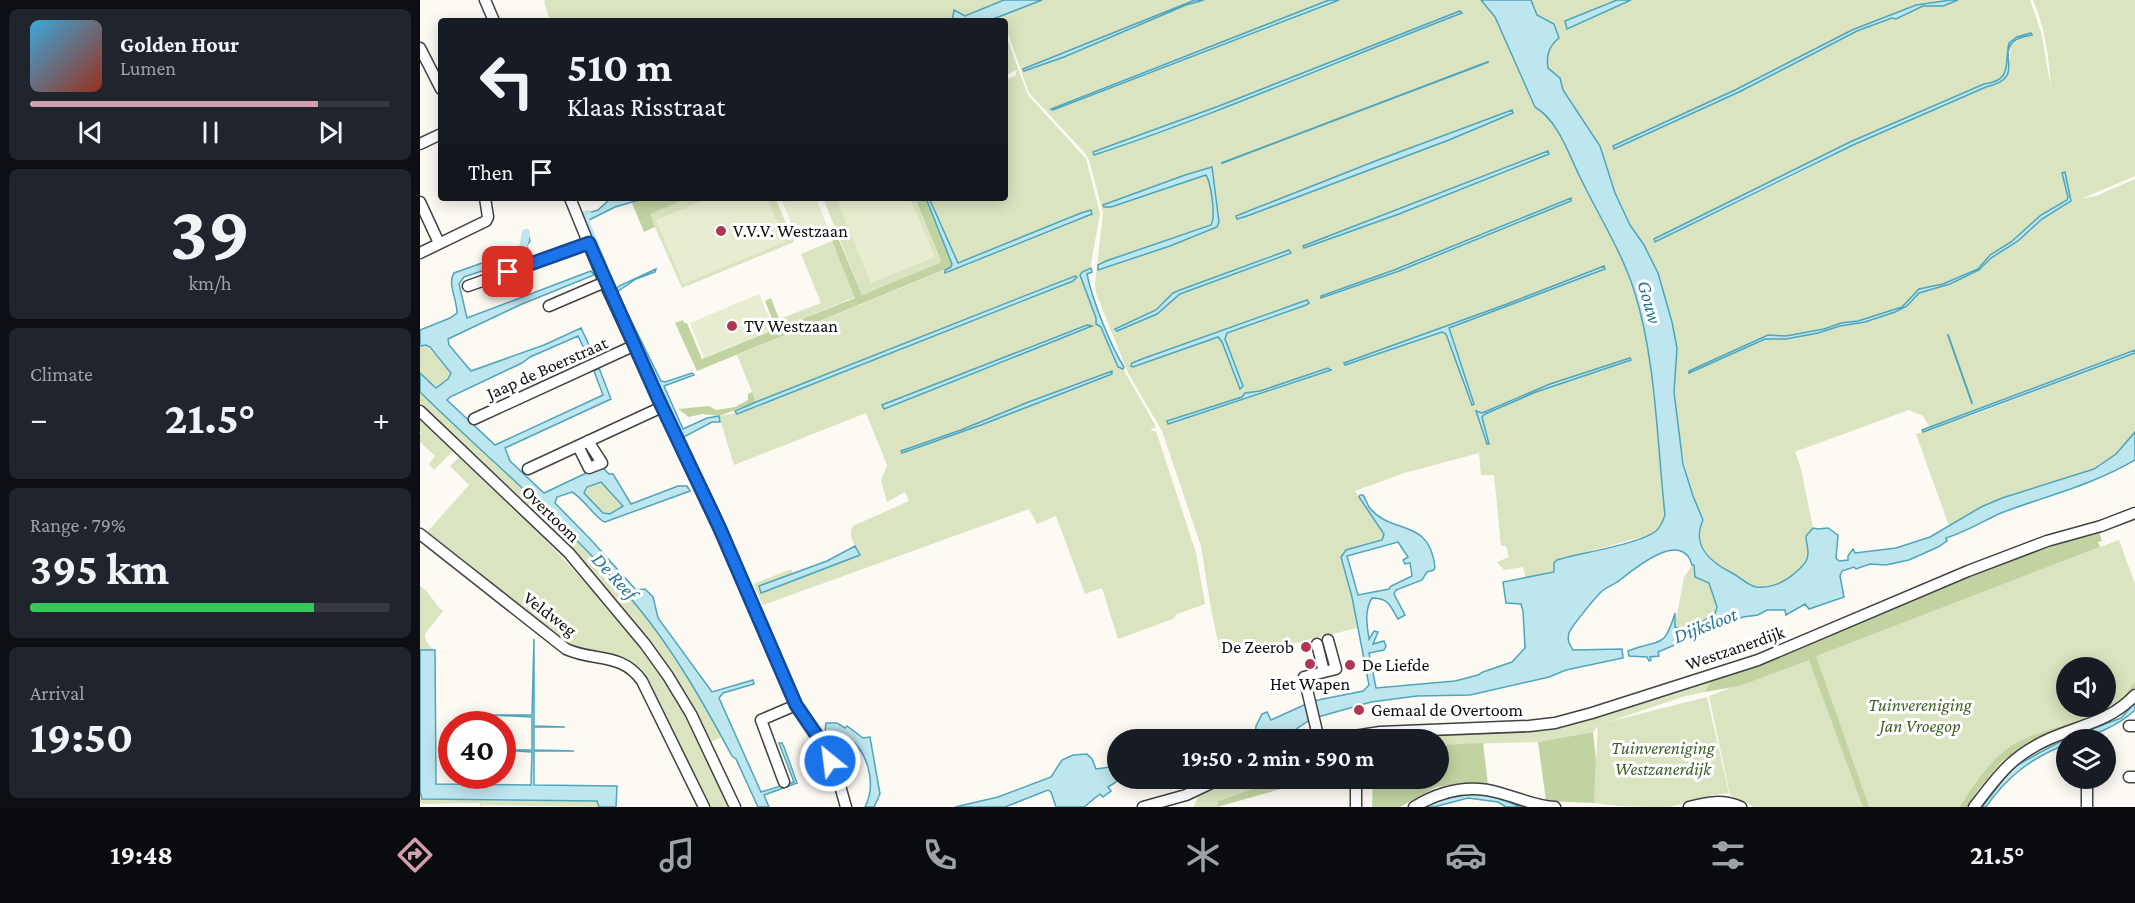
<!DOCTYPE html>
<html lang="en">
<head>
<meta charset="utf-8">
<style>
  :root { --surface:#171b24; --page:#20242c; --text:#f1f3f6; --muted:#9ea1a6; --line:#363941; --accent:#d39fad }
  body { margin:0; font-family:"Crimson Pro",serif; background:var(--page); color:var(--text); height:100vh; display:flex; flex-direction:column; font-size:22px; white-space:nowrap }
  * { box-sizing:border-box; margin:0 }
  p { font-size:20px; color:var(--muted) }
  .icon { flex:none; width:33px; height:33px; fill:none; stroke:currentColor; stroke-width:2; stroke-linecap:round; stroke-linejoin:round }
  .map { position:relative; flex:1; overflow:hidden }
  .sheet { display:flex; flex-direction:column; gap:9px; padding:9px; background:#0d0f14; width:420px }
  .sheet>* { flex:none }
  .hud { position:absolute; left:18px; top:18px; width:570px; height:183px; border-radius:6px; box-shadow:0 3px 15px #0003; background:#171b24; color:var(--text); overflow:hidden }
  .buttons { position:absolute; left:1636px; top:657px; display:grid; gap:12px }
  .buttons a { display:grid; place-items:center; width:60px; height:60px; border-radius:50%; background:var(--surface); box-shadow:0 3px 15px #0003; font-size:30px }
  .speed { position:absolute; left:18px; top:711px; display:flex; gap:12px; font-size:30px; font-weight:700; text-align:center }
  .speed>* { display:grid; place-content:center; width:78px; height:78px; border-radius:50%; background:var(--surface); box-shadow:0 3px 15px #0003; line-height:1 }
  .speed .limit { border:9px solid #d22; background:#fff; color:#111 }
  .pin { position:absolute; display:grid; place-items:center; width:51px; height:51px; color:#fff; margin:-26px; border-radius:12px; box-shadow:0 3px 9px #0006 }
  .me { position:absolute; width:66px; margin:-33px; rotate:331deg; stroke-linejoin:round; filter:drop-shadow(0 0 4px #0008) }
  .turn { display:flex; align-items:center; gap:21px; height:126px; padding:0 30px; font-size:27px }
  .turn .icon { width:78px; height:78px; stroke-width:2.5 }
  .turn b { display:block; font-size:42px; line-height:51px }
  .then { display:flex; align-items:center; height:57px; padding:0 30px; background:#0003; gap:12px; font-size:22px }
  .big { font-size:45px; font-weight:700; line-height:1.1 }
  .sheet .widget { flex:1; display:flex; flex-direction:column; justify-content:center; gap:9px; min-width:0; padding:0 21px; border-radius:9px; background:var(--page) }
  .sheet .dial { align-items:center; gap:0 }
  .dial b { font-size:78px; line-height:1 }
  .song { display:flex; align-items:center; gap:18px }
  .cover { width:72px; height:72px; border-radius:9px; background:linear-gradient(135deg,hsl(200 70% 55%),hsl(10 70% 35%)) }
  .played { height:6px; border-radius:3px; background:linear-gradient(90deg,var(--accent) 80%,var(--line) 80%) }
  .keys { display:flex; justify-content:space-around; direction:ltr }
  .heat { display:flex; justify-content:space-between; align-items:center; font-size:33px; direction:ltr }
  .charge { height:9px; border-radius:4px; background:linear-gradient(90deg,#34c759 79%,var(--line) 0) }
  .trip { position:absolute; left:687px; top:729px; width:342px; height:60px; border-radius:30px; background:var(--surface); box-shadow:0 3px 15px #0003; font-weight:700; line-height:60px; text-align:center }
  .tabs { display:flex; height:96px; justify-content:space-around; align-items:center; background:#090b0e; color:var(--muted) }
  .tabs .icon { width:42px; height:42px }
  .tabs .selected { color:var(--accent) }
  .tabs b { font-size:27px; color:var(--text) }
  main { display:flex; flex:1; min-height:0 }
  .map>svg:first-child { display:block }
  .green { fill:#dae4c0; fill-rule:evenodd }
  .forest { fill:#c1d3a1 }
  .pitch { fill:#e8edd1 }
  .water { fill:#bee6ef; stroke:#4ea5bc; stroke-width:1.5; fill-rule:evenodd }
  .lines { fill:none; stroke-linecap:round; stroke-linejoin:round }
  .stream { stroke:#4ea5bc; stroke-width:2 }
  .canal { stroke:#bee6ef; stroke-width:8 }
  .minor-casing { stroke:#424242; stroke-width:13 }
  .minor { stroke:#fff; stroke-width:10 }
  .route-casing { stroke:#114b97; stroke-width:15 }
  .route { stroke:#1a73e8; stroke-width:10 }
  .poi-dot { fill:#ae3854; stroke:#fff; stroke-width:2 }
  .labels { text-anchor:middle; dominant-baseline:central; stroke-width:6; stroke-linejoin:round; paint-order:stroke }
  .poi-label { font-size:18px; fill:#0f0f0f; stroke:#fff; text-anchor:start }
  .street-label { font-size:18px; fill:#0f0f0f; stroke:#fff }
  .park-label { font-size:18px; font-style:italic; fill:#3d5f27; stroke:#fff }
  .water-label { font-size:20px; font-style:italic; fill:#287792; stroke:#fff }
</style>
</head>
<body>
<main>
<section class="sheet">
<div class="widget">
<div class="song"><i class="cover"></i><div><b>Golden Hour</b><p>Lumen</p></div></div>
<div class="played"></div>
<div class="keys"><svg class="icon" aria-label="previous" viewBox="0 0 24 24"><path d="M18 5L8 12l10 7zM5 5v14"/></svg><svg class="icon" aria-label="pause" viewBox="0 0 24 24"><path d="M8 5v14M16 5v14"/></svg><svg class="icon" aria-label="next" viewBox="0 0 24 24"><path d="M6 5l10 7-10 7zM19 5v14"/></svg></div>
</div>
<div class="widget dial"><b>39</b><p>km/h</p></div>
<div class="widget"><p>Climate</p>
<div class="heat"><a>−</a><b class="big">21.5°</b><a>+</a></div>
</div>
<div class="widget"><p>Range · 79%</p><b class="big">395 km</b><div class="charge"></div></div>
<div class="widget"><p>Arrival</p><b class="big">19:50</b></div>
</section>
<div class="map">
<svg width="1715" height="807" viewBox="0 0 1715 807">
  <rect width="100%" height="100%" fill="#fdf9f3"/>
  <path class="green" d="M125,0H1197L1145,21L1147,28L1211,0H1531L1496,5L1432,30L1315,90L1193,146L1194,149L1319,92L1437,31L1472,18L1477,19L1503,6H1523L1538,0H1610L1621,32L1631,87C1629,58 1625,27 1613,0H1715V176L1661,199L1676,196L1715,179V350L1510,428L1503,416L1489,410L1377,451L1375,452L1381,469L1393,528C1382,536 1390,546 1388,557C1386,566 1374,576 1366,580C1358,584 1349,587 1340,587C1319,586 1282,558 1278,537C1277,531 1280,525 1283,520L1270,487L1260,443L1254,392L1257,348L1252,322L1224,245L1210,225L1195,193L1180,146L1143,90L1140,78L1128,68V54L1132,44L1085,39L1115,107C1138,121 1148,151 1159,175C1177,213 1201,250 1214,290C1236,359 1237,442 1245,515C1242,525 1238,530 1229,535L1137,560L1133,567L1134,572L1106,578L1103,567L1084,570L1077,562L1089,557L1086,546H1081L1074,475H1061L1059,453L984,473L935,491L964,534V539L934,547L921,557L932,597L937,628L826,655L823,645L800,652L791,609L781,546L742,431L708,373L676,293L675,285L683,213L669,160L665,153L609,93L582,17L579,18L580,21H550L534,10L532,21H130L124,2ZM1611,35L1600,38L1591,45C1588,68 1593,81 1566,87L1433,145L1381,172L1235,242L1507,108L1564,84L1576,83L1586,72L1587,50L1592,39ZM1092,110L1093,113L1029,140L827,216L817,218L816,216L909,179ZM1128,154L979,214L885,248L884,246L1087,167ZM792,167L799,222L797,227L685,268L722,250L792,225C796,216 791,184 786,175L692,207H684L683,205L765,175ZM1643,173H1645L1651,201L1622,219L1598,241L1571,258L1563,267L1530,284L1498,293L1487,306L1475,312L1445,322L1420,326L1398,333L1366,339H1345L1270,373L1269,371L1348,335L1366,336L1404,329L1421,323L1438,321L1482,307L1499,289L1523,284L1558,269L1570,255L1591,242L1621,215L1647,200L1648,197ZM1151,198V201L979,271L901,298V296L974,270ZM869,250L870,253L760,294L737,314L695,329L736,310L753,293L760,290ZM1183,266L1185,270L1029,328L1054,404H1052L1026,334L1022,331L925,365L924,363L1087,304ZM886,300L889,303L886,305L807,333L805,339L823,386L820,389L802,342L798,337L711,367L712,363L722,359ZM1211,358V360L1116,392L1065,414L1062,417L1069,444H1067L1056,412L1062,413L1130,384ZM908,368L910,370L748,424L747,421L822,397L825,393L840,391Z
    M585,33L608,95L666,159L680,213L670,269L662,272L660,275L674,311L676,320L683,332L698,367L703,369L734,423L736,428H732L731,431H736L776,553L785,604L757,614L753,619L698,639L682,588L665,594L636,516L617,524L609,509L343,605L333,584L371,569L373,574L339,586L342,593L440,555C436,547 427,536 433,526L489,501L485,492L467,502L461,480L467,465L446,413L314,465L299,416L293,417L317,413L655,280L651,277L341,401L336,402L317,355L525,270V273L672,214L661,213L540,262L537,263L534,257L509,198H585V80L595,76L597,70L585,75ZM667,325L672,326L464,408L463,405Z
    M268,198H360L356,200L374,242L262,288L229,214Z
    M403,198H495L521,262L442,295Z
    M412,241L435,297L364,326L359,319L401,303L381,254Z
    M6,345L31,373L28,379L18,388L8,382L0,373V346Z
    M1715,353V432L1696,454L1674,469L1561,507L1529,526L1496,434L1559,413Z
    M0,392C72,463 153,528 218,607C251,647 277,691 301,737L289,743L199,607L0,407Z
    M0,415L27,440L33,451L14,470L9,464L15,456L0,442V434L2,432L0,431Z
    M39,457L45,458C128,544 217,625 275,731C288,755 297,782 308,807H291L288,803L276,776L265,764L216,670L154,650L72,586L54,568L7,532L49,485L30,466Z
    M181,482L203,506L190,514L183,513L164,493L170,485Z
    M1699,540L1715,584V687L1699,704L1631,731L1585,758L1557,791L1547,807H1334L1310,795L1289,696ZM1647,668H1686V706H1647Z
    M1274,564C1286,579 1299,595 1295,614L1270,628L1257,629L1255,625L1264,577L1272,565Z
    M0,586C10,592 14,604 23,611L5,634L6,641L14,651L0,650Z
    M1293,676L1285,692L1265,696L1188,722L1287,697L1309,793C1289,794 1270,803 1249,807C1225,807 1198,807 1174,803L1178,726L1173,732L1118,742L1019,745L1018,740H952L1128,729L1174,718Z
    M809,779H861L798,801L797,807H774C778,789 794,785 809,779Z
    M0,791L1,798L7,800L177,801L179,807L62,805L60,807V803L3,804L0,802Z"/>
  <path class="forest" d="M226,198H268L230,214L235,227L224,232L212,203Z
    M495,198H506L532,264L531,267L277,371L255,323L263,320L264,323H267L282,359L356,329L345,301L351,298L361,324L364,326L435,298L412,241L418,238L442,295L519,263L521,261Z
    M332,392L336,402L299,416L282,414L269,417L258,409L289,406L296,410L315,407L328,400V394Z
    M1679,531L1682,541L1678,542L1680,547L1396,656L1449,807H1443L1389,660L1319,686L1285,692L1293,676L1346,662L1503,594L1612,553Z
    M1715,682V687L1699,704L1687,711L1631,731L1582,761L1557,791L1547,807H1540C1556,782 1574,753 1602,740C1627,728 1681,718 1700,700C1706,695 1710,688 1715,682Z
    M1173,732L1176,760L1174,803L1126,801L1118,742Z
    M1063,743L1068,785L1044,783L1016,787L980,807H952L953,779L1018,778L1019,745Z
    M861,779H868V787L797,807L798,801Z"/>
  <path class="pitch" d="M288,198H347L365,242L263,284L236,220Z
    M361,198H396L408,228L378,240Z
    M416,198H490L515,257L451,283Z
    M339,294L354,329L284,358L270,323Z"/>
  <path class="water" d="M584,0H622L568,21H532L534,10L545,16Z
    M775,0H784L766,5L644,57L604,71L603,69Z
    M909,0H919L633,110L631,109Z
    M1061,0H1111L1117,15L1134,24L1139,38C1129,46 1126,55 1128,68L1140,78L1143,90L1180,146L1195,193L1210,225L1224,245L1238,273L1252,322L1257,348L1254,392L1263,464L1273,496L1283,520C1271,546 1290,562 1312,573C1320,577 1327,585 1336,587C1350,589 1365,582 1375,573C1379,569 1385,565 1387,559C1390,552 1386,544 1386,536L1393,528L1398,529L1408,528L1418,535L1416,558L1419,561L1428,560V556L1433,549L1435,553L1476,548L1510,537L1561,507L1582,498L1674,469L1696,454L1715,432V460C1673,485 1626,496 1581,513C1563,521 1546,532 1526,538L1527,541L1518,547L1489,560L1466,565L1450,564L1436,569L1434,567L1422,571L1420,576L1424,597L1389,609L1385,604L1366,615L1365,610H1347L1338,615L1323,617L1257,641V644L1238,652L1239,656L1230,657L1231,660L1229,661L1227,657L1209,656L1208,651C1239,638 1244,651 1255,613V627C1268,633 1284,620 1295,614L1297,607L1289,583L1275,577L1274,565H1272C1262,529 1215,568 1200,580C1194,585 1185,587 1180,593C1175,598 1151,627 1149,633C1147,640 1149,644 1153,650L1202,649L1203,658L1146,670L1129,677L1050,695L997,696L951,702L891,719L866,736L853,739L828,740L835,737L836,726L842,714L847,712L851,720L893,701L943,691L949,685L932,597L921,557L926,550L962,540L964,534L939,497L940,495H943C945,498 947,503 949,507C971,536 1009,516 1015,567L1014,570L1007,572L1002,580L976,590L974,594L985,615L978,619C970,606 969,598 952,598C944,611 947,625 949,639L954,631L958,632L953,644L964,641L966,646L964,650L949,653L956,688L1035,681L1058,675L1063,672L1092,662L1105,648L1103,611L1101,604L1086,603L1083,582L1134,572V563L1137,560C1160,553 1220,544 1236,531C1241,527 1243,521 1245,515C1237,442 1236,359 1214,290C1201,250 1177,213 1159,175C1148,152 1138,121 1115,107L1075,17ZM978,542L988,557L983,560L985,564L990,563L992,576L971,586L969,589L938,595L927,556Z
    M1197,0H1211L1147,29L1145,21Z
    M1531,0H1538L1523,6H1503L1476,19L1472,18L1437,31L1319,92L1194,149L1193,146L1315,90L1432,30L1496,5Z
    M1040,11L1042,13C919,60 799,114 674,155L673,152L799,106Z
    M1611,33L1612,35C1606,36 1598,37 1593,42C1578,56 1606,78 1566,87L1433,145L1235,242L1234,239L1430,142L1564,84C1593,80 1584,65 1589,43L1597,37Z
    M1092,110L1093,113L1029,140L827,216L817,219L816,216L958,160Z
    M1128,151L1129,154L979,214L884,248L883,246Z
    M792,167L799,222L797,227L750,246L678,270V265L686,261L791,225C796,216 791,183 786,175L691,207H684L683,205L765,175Z
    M1645,172L1651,201L1622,219L1598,241L1571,258L1559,270L1530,284L1499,293L1487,306L1475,312L1445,322L1420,326L1398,333L1366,339H1345L1269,373V371L1348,335L1366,336L1404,329L1421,323L1438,321L1482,307L1499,289L1523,284L1558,269L1570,255L1591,242L1621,215L1647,200L1648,197L1642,173Z
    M191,198H226L195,207L161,224L160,215L178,210Z
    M506,198H509L538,263L661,213L671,210L672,214L525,273V270L531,267L532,264Z
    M1151,198V201L979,271L901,298V296L974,270Z
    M107,231L110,241L107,245L109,255L44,277L39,284L47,318L171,271L174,275L102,304L28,339L29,345L51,371L124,345L161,328L176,360L171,363L158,336L110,357L102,363L30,397L27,400L75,445L183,395L174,371L179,368L191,399L85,448L90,461L124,493L181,466L189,474H193L211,504L258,486H267L270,491L185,522C178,521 163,498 152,492L137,497L135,503L173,542L216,590L225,589L233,597L238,618L292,692L333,680L334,684L303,693L299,698L341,792L374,782L359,743H362L364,747L377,783L344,795L349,807H338L316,759L312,756C284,704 255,652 217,606C152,528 72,463 0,392V373L16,388L28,379L31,373L10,347L6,345L0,346V330L30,318L37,313C37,299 27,283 34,273L96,251L105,240ZM181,482L203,506L190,514L183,513L164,493L167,487Z
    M869,250L871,253L760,294L737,314L697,331L695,329L736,310L753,293L760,290Z
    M1184,266L1185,269L1029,328L1054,404L1052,405L1026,334L1022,332L925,365L924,363L1087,304Z
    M671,268L672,272L667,274C672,299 690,345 704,367L703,369L698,367L683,332L681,327L676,324V318L660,275L662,272Z
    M236,269L235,272L216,279L197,292L241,381L245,382L272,373L274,375L244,386L263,429L287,418L299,416L300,422H292L262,438L194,292L199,286Z
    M655,276L657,277L653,281L317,414L315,411L336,402Z
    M887,300L889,303L886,305L807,333L805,339L823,386L820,389L802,342L798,337L713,367L711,366L712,363L722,359Z
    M667,325L672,326L464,409L462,405Z
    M1715,350V353L1503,432L1502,430Z
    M1210,358L1211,360L1116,392L1065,414L1062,417L1069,444H1067L1056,411L1062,413L1130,384Z
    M908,368L911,370L748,424L747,421L822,397L825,393L840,391Z
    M692,371V374L561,425L482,453L481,451L541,430L606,403Z
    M435,546L440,555L341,593L339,586L407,561Z
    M114,639V726L145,727H114V750L154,751H114V785L197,786L196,807H179L177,801L2,799L0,791V650H15L16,784L111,785L112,752L82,750H112V717L70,715H112Z
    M1715,703V710C1699,725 1670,739 1647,740V744C1613,757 1587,776 1566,807H1562L1592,768L1641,741L1701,718Z
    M406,723H417L425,728L427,726L443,738L450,737L460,794L454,807H445C457,784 448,748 424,735C419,733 410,734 405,733Z
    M667,754L672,759L676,769L697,766L698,778L717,779L699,780L688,787L691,791L683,797L680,794L664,807H636L631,792L628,790L585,807H535L578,797L631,777L642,760L653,755Z
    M1051,794L1072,796L1101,807H1086L1078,802L1048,798L1014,807H1005L1023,799Z"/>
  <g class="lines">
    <path class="stream" d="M802,163L1068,62
      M1528,335L1552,403"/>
    <path class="canal" d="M168,214L165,215L166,223L184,267
      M103,248L106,233"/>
    <g class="minor-casing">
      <path id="minor" d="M65,0L74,21
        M0,48L21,89
        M0,144L21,134
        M150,198L185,284L242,407L294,514L376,705L403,746L417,775L426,807
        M0,202L19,243
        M0,253L66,221L68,217L65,198
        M48,286L169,243
        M129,306L185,282
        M0,411L149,553L225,644L248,676L271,714L315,807
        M54,419L213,346
        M158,446L169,468L182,463L168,441
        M108,469L242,407
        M0,534L146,649C174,662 202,652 222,681L284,807
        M897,644L904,672L884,677L899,740
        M904,672L916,669L908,640
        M1709,726H1715
        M909,740L960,732L1109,726L1135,723L1172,713L1338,660L1548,571L1627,541L1681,526L1715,513
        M1709,777H1715
        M936,778V807
        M364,782L341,720L376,705
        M723,807L766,795L802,778
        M994,807C1020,791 1050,784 1080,793C1099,798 1115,806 1135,807
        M1269,807C1288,802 1302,799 1321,807
        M1554,807C1578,776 1591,756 1629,739C1661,725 1691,721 1715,695
        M1667,807V778"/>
    </g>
    <use href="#minor" class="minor"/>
  </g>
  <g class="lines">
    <g class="route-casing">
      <path id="route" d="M88,272L169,243L237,396L300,529L376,705L404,746L410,761"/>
    </g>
    <use href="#route" class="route"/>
  </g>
  <g class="poi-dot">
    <circle cx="301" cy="231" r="6"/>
    <circle cx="312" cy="326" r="6"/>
    <circle cx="886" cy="647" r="6"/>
    <circle cx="890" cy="664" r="6"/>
    <circle cx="930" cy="665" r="6"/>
    <circle cx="939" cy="710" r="6"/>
  </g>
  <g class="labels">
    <g class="poi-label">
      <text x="313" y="231">V.V.V. Westzaan</text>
      <text x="324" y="326">TV Westzaan</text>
      <text x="874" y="647" text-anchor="end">De Zeerob</text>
      <text x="942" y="665">De Liefde</text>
      <text x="890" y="684" text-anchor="middle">Het Wapen</text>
      <text x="951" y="710">Gemaal de Overtoom</text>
    </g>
    <g class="street-label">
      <text transform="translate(127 368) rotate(-24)">Jaap de Boerstraat</text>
      <text transform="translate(131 514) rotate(44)">Overtoom</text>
      <text transform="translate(130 614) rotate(37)">Veldweg</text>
      <text transform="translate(1315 648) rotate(-19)">Westzanerdijk</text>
    </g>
    <g class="park-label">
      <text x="1500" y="705">Tuinvereniging<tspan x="1500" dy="21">Jan Vroegop</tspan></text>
      <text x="1243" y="748">Tuinvereniging<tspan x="1243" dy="21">Westzanerdijk</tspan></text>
    </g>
    <g class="water-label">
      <text transform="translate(1230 302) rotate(74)">Gouw</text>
      <text transform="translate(195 576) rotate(47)">De Reef</text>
      <text transform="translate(1285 625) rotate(-21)">Dijksloot</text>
    </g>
  </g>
</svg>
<div class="buttons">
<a><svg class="icon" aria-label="sound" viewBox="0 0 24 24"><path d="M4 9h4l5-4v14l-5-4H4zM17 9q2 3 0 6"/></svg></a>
<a><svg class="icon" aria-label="layers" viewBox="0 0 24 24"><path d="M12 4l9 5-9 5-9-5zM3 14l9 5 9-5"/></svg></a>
</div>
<div class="speed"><div class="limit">40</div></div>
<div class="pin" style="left:88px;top:272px;background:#d93025"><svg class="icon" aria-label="arrive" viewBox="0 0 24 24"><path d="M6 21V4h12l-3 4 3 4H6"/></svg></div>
<svg class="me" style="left:410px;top:761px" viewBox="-20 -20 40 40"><circle r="17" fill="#1a73e8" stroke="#fff" stroke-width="3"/><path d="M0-11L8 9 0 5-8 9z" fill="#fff"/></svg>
<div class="trip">19:50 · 2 min · 590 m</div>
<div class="hud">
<div class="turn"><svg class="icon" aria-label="left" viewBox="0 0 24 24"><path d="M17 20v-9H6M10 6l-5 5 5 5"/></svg><div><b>510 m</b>Klaas Risstraat</div></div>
<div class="then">Then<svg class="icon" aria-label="arrive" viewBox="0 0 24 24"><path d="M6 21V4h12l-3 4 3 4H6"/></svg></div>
</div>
</div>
</main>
<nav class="tabs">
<b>19:48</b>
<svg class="icon selected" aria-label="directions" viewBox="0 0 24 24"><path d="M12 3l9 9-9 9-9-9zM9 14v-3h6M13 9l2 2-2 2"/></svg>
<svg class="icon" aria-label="music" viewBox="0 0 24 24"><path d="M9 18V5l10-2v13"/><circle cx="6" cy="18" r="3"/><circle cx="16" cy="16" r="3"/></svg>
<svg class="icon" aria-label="phone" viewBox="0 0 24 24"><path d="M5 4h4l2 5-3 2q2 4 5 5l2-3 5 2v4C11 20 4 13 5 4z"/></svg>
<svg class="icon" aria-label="climate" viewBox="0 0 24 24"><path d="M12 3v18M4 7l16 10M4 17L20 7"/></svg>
<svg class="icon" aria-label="car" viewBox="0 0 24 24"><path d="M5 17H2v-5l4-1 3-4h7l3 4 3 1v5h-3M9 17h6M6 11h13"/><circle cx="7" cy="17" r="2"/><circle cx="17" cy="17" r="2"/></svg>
<svg class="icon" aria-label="filters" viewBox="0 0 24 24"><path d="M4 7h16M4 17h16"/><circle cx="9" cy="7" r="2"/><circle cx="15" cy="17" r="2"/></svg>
<b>21.5°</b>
</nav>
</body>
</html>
